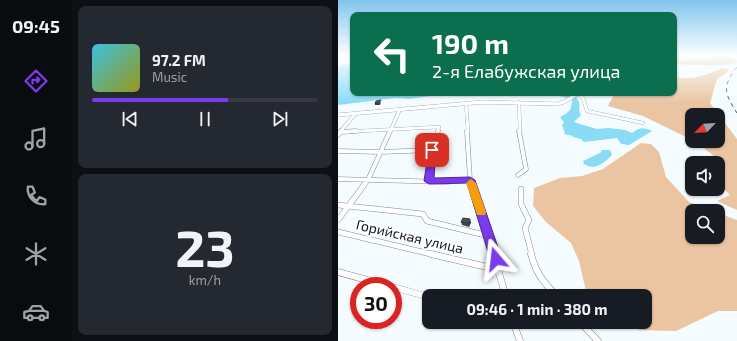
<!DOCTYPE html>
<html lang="en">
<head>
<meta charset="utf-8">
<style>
  :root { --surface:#171b24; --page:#242831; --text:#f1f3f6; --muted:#9ea1a6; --line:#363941; --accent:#7c3aed }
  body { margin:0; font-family:"Exo 2",sans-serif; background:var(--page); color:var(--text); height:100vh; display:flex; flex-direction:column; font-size:15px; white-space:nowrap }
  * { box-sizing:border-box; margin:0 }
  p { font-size:13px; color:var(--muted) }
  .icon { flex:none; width:22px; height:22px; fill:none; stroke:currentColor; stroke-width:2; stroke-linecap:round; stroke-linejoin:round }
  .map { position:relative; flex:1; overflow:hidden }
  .details { display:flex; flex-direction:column; gap:6px; padding:6px; background:#0d0f14; width:266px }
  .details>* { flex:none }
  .hud { position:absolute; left:12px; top:12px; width:327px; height:84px; border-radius:8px; box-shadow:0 1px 3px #0004; background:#0b6e4f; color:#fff; overflow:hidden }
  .needle { width:26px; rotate:245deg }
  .tools { position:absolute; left:347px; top:108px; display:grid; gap:8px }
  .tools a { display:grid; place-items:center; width:40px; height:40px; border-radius:8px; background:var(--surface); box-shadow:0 1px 3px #0004; font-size:20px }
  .speed { position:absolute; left:12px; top:277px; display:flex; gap:8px; font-size:20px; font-weight:700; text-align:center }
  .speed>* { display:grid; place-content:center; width:52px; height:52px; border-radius:50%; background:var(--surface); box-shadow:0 1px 3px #0004; line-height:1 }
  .speed .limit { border:6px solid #d22; background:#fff; color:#111 }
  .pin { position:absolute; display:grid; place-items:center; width:34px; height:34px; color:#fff; margin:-17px; border-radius:8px; box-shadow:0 2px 6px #0006 }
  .me { position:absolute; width:44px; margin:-22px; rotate:343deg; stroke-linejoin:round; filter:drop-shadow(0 0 3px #0008) }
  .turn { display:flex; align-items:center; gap:14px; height:84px; padding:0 16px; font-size:18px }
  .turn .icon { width:52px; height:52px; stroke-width:2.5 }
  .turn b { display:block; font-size:28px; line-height:34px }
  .details .card { flex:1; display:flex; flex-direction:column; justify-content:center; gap:6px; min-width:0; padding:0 14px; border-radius:8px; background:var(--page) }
  .details .dial { align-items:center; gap:0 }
  .dial b { font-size:52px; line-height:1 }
  .song { display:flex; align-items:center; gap:12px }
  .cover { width:48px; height:48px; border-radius:6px; background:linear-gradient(135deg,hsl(190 70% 55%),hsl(60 70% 35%)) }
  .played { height:4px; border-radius:2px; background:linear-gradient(90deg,var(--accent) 60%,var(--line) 60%) }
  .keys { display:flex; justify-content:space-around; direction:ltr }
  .trip { position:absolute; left:84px; top:289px; width:230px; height:40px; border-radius:8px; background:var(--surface); box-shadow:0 1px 3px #0004; font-weight:700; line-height:40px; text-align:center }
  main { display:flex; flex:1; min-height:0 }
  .menu { display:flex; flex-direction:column; width:72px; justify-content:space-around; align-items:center; background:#090b0e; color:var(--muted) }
  .menu .icon { width:28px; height:28px }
  .menu .active { color:var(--accent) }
  .menu b { font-size:18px; color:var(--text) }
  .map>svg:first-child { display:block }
  .green { fill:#ebc5a2 }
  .forest { fill:#ecb886 }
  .water { fill:#89dbf6 }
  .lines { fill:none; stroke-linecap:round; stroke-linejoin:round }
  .minor-far3-casing { stroke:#7d8d93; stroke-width:3.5 }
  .minor-far2-casing { stroke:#7d8d93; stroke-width:5 }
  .minor-far1-casing { stroke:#7d8d93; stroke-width:6 }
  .minor-casing { stroke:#7d8d93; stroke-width:7 }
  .tertiary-far1-casing { stroke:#7d8d93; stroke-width:3 }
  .tertiary-casing { stroke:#7d8d93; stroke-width:4 }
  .minor-far3 { stroke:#fff; stroke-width:3 }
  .minor-far2 { stroke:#fff; stroke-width:4 }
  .minor-far1 { stroke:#fff; stroke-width:5 }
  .minor { stroke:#fff; stroke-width:6 }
  .tertiary-far1 { stroke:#fff; stroke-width:2.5 }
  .tertiary { stroke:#fff; stroke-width:3.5 }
  .rail { stroke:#53595c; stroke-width:1; stroke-dasharray:4 4; stroke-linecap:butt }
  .wall { fill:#3c494d }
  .shaded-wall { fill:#313c3f }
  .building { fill:#46555a; stroke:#313c3f }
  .route { fill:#7c3aed; stroke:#51269a }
  .slow { fill:#f59e0b }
  .labels { text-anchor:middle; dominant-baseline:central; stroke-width:4; stroke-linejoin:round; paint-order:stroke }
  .near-street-label { font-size:14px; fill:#101619; stroke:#fff }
</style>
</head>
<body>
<main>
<nav class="menu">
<b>09:45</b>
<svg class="icon active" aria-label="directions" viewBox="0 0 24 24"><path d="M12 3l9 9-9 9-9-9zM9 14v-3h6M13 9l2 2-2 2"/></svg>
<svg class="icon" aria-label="music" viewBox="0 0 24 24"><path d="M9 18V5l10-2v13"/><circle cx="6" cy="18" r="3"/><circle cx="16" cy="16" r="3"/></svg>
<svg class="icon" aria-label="phone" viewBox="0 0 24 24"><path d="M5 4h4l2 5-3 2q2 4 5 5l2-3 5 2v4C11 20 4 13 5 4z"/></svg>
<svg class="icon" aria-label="climate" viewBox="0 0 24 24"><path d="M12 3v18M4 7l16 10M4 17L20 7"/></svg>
<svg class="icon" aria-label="car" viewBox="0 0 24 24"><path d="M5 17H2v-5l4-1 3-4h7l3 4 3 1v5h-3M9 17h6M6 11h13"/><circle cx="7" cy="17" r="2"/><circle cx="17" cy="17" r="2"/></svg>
</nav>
<section class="details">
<div class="card">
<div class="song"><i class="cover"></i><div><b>97.2 FM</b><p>Music</p></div></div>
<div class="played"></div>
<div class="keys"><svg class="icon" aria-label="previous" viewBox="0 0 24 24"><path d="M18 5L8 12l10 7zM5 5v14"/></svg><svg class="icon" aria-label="pause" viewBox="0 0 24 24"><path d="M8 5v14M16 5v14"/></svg><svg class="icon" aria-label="next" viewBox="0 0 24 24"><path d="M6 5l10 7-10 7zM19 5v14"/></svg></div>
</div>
<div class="card dial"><b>23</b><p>km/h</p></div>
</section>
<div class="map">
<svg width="399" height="341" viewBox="0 0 399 341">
  <rect width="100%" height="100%" fill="#f5fcff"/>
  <path class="green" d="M384,68L390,69V72L379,79L372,103L399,139V210L379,201L392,195L380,183V163H377L375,155L356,141H380V115H354V140L305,116L270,106L277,93H336V77C354,81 368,75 384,68Z
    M303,143L313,144L321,152L328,177L351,202L375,211H354V237H380V213L399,220V311H380L338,331L301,330L290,322H307V296H254L248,291L241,261L233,243L208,222L195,206L196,188L222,178L244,176L265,169Z"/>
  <path class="forest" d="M381,57L397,58L399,62C388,68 350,64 336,64V61Z"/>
  <path class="water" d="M5,65H15V93H114L71,99L58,98L0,105V67Z
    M209,93C218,93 238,90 241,102C242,108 240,110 243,115L236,122L239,123L259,129L270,128L287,130L294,133C301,127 306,127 314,131L291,145L283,144L279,138L246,142L243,139L235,137V136L226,134L227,133L224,125L226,122L222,117C232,112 234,109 234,99Z
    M264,150H272L274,155C266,163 257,171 246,164L245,161L262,153Z"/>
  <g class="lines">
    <g class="minor-far3-casing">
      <path id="minor-far3" d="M240,94L245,98L249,111L305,123
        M181,102L182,132
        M128,103L130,132
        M2,132L18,113
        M3,132L101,127L99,132
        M52,132L62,109"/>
    </g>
    <g class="minor-far2-casing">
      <path id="minor-far2" d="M129,131L132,180L134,186
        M3,132L18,131
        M0,135L3,131
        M0,151L42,152L94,150
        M180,175L188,169L181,131
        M0,179L108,182L132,180
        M91,181L94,150L100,131
        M25,186L30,180L52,131"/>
    </g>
    <g class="minor-far1-casing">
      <path id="minor-far1" d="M134,185L155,255
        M183,189V204L191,220L187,228L194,255
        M0,205L85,214L89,221L151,236
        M0,220L26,185
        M0,232L97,255"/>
    </g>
    <g class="minor-casing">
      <path id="minor" d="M93,254L162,270
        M155,254L168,296
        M193,254C198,273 205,282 219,296
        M0,272L51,286
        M55,287L91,297
        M175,322L182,341
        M242,322L260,341"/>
    </g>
    <g class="tertiary-far1-casing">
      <path id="tertiary-far1" d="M336,60L392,55
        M0,64L15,62"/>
    </g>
    <g class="tertiary-casing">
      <path id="tertiary" d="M0,115L145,102L219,104L226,102L241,93"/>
    </g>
    <use href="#minor-far3" class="minor-far3"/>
    <use href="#minor-far2" class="minor-far2"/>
    <use href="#minor-far1" class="minor-far1"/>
    <use href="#minor" class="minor"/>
    <use href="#tertiary-far1" class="tertiary-far1"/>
    <use href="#tertiary" class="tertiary"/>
    <path class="rail" d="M399,67C384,86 386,93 399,113"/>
  </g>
  <path class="wall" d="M43,102L42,105H37V104Z
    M123,222H133L131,227L124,225Z"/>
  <path class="shaded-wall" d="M132,219L133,222L131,227L130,223Z"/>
  <path class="building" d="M43,100L41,103L37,104L38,101Z
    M125,218L132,219L130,223L123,222Z"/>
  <linearGradient id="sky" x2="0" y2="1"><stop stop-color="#82c4ee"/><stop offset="0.53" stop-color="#fafeff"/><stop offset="1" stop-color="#fafeff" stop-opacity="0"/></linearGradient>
  <rect width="399" height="103" fill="url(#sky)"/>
  <path class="route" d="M91,148H94L98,150L96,178L132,177L137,180L164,259L162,262L158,264L154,262L152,259L129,183L91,184L86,181Z"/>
  <path class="slow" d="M133,179L138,183L148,212L147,215H139L138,212L128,183Z"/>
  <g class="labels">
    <g class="near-street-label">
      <text transform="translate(72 236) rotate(13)">Горийская улица</text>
    </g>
  </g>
</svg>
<div class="tools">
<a><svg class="needle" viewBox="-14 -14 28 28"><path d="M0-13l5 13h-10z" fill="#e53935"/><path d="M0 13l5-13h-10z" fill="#9ea1a6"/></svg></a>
<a><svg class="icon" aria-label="sound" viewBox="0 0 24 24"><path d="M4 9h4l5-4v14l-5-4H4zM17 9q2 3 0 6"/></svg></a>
<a><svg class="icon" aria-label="search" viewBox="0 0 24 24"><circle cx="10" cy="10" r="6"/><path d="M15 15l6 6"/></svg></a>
</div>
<div class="speed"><div class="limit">30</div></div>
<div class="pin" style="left:94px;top:150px;background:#d93025"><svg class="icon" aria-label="arrive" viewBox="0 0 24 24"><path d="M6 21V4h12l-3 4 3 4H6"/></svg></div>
<svg class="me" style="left:158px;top:259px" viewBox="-20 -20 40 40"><path d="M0-17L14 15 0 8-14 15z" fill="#7c3aed" stroke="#fff" stroke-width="4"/></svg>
<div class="trip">09:46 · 1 min · 380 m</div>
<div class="hud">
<div class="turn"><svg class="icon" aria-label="left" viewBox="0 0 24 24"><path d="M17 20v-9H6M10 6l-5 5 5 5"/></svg><div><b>190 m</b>2-я Елабужская улица</div></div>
</div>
</div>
</main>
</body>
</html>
